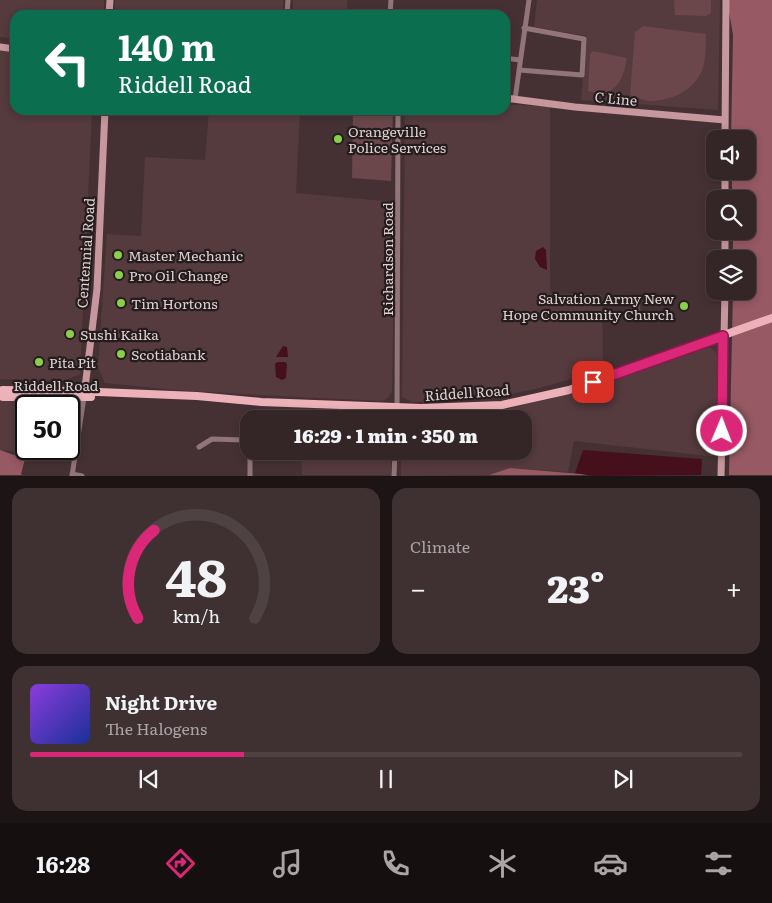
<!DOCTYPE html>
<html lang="en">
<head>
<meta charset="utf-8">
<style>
  :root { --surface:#342526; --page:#3f3132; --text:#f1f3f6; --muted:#a9a5a7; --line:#4e4243; --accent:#db2777 }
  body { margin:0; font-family:Literata,serif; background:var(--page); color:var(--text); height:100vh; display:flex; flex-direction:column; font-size:19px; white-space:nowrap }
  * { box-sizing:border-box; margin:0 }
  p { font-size:16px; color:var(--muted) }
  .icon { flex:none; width:28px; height:28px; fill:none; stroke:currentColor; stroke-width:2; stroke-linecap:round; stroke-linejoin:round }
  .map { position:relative; height:476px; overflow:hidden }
  .sheet { display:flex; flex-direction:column; gap:12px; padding:12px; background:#1d1415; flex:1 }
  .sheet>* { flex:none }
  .guide { position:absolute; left:10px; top:10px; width:500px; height:105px; border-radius:15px; box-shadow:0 2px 8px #0003,0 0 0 1px var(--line); background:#0b6e4f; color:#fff; overflow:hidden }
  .tools { position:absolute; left:706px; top:130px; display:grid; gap:10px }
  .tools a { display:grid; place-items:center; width:50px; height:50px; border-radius:10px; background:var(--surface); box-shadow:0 2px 8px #0003,0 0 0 1px var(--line); font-size:25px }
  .speed { position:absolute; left:15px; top:395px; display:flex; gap:10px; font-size:25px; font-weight:700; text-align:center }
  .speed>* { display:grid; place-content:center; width:65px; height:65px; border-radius:50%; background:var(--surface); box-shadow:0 2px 8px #0003,0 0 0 1px var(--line); line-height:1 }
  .speed .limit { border:2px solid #111; border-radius:8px; background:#fff; color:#111 }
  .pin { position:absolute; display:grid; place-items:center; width:42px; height:42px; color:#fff; margin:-21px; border-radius:10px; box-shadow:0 2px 8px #0006 }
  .me { position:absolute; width:55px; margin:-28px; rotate:1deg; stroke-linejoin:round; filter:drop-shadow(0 0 4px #0008) }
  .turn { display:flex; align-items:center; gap:18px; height:105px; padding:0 25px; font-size:22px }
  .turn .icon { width:65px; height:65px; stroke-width:2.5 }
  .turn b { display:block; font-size:35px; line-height:42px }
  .big { font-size:38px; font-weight:800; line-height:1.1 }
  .sheet .widget { flex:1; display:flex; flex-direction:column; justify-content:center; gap:8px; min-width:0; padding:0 18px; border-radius:15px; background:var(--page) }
  .sheet .dial { align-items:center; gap:0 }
  .dial svg { height:130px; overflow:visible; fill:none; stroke:var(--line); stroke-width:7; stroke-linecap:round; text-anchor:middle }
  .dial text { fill:var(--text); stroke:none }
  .song { display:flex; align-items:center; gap:15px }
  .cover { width:60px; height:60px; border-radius:8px; background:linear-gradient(135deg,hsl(270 70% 55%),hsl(230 70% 35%)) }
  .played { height:5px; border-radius:2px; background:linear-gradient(90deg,var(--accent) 30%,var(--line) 30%) }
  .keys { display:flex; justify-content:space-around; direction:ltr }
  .heat { display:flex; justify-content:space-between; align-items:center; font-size:28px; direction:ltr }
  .sheet .tiles { flex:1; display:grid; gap:12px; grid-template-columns:1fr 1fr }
  .widget:last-child { grid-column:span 2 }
  .trip { position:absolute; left:240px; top:410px; width:292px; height:50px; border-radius:15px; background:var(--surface); box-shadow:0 2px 8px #0003,0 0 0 1px var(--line); font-weight:800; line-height:50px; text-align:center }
  .tab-bar { display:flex; height:80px; justify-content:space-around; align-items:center; background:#150f0f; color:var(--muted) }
  .tab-bar .icon { width:35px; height:35px }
  .tab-bar .active { color:var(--accent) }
  .tab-bar b { font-size:22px; color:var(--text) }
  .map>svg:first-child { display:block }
  .built { fill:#553a3e }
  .green { fill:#6b474c }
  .forest { fill:#975963 }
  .water { fill:#450f1c }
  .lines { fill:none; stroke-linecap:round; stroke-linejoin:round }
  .street { stroke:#927579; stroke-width:5 }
  .secondary { stroke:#c6979d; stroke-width:7 }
  .primary { stroke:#edb2b9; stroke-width:8 }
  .route-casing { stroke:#8e194d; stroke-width:12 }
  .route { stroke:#db2777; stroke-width:9 }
  .poi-dot { fill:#89cf49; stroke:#251c1d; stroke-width:2 }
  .labels { text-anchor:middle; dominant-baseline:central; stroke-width:4.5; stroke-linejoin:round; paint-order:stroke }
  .street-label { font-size:14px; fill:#ded1d2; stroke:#251c1d }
  .poi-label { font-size:14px; fill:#ded1d2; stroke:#251c1d; text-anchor:start }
</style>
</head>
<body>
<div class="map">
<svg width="772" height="476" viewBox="0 0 772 476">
  <rect width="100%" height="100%" fill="#453133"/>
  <path class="built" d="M0,0H104V15H15V39L0,37Z
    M115,0H283V15H115Z
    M293,0H347V15H293Z
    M537,0H720L718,110L581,100L586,36L534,27Z
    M0,51L15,53V110H92L80,374L64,381L0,379Z
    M505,104L550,107V293L602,295L603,369L540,388L511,394L464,398L460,401L412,402L402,397L405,110H505Z
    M209,110H300L296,193L395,202L392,392L388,398L382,401L296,397L175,390L105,383L98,367L107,234L141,236L145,157L205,160Z
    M706,348H711L716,352L718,359V457L574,441L568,472L510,468L489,475L401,476V451H524V419H404L411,411L495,412L581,391Z
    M0,399L67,402L70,406L69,416V406H26V449H65L64,457L0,450Z
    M300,413L385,414L390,419H300Z
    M301,451H391V475H302Z"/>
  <path class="green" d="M674,0H711V13L706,16L675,15Z
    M643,26L706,34C706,47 706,62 701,73C691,92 670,101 649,101C643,100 636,97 630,95L635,32Z
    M593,51L627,58C625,71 620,90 604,93C599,94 593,92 588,91L590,54Z
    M353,110H393L391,181L352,178Z
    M631,304H640L641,321L632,322Z"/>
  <path class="forest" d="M727,0H772V475H729L733,291H748V259H733V231H748V199H732V171H748V139H731L733,35Z
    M0,450L25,459L21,474L22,475H0Z
    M510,468L593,475H489Z"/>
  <path class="water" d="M543,247L546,250L547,270L540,267L535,259L536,251Z
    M283,346L287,347L288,357H276Z
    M277,362H285L287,364L286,378L282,380L276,377L275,364Z
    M583,450L702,459L701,475L593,476L575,473Z"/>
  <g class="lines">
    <path class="street" d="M287,15L288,0
      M390,15L391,0
      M505,58L520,60
      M519,70L582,75L584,39L524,28
      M515,99L529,0
      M397,419L398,110
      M199,447L212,439L243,440L249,444
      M72,474L82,476
      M72,476L84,397
      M250,476V451
      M394,476L395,451"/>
    <path class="secondary" d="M109,15L110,0
      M0,47L15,49
      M505,98L575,107L725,120
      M725,139L726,0
      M725,199V171
      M725,259V231
      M84,396L97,289L105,110
      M721,476L725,291"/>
    <path class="primary" d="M0,391L2,390L74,391L197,396L261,402L421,408L502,405L569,390L772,318
      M0,396L3,397H91"/>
  </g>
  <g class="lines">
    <g class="route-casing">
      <path id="route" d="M593,382L723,336L722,431"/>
    </g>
    <use href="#route" class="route"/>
  </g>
  <g class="poi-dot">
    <circle cx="338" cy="139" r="5"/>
    <circle cx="118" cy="255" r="5"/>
    <circle cx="119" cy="275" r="5"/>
    <circle cx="121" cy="303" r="5"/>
    <circle cx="684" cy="306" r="5"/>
    <circle cx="70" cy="334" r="5"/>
    <circle cx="121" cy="354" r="5"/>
    <circle cx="39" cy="362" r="5"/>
  </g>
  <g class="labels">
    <g class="street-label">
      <text transform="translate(616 98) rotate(5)">C Line</text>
      <text transform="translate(85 253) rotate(-86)">Centennial Road</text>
      <text transform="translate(387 259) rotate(-90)">Richardson Road</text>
      <text x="56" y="385">Riddell Road</text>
      <text transform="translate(467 392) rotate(-4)">Riddell Road</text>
    </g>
    <g class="poi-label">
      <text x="348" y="131">Orangeville<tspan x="348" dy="16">Police Services</tspan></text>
      <text x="128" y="255">Master Mechanic</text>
      <text x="129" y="275">Pro Oil Change</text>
      <text x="674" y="298" text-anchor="end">Salvation Army New<tspan x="674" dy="16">Hope Community Church</tspan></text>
      <text x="131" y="303">Tim Hortons</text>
      <text x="80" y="334">Sushi Kaika</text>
      <text x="131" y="354">Scotiabank</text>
      <text x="49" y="362">Pita Pit</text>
    </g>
  </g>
</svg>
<div class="tools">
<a><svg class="icon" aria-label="sound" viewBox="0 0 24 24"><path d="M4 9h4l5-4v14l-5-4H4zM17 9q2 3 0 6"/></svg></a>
<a><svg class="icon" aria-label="search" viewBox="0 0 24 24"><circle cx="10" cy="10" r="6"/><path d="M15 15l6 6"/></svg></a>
<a><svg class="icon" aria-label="layers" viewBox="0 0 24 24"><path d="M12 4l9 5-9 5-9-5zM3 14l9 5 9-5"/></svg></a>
</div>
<div class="speed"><div class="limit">50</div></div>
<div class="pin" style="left:593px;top:382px;background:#d93025"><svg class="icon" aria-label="arrive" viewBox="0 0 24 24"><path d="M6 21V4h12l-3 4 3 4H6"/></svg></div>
<svg class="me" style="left:722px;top:431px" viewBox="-20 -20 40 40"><circle r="17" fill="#db2777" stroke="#fff" stroke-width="3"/><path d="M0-11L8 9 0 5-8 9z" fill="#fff"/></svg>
<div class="trip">16:29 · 1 min · 350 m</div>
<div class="guide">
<div class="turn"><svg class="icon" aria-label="left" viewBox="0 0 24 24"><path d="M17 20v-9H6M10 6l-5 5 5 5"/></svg><div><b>140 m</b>Riddell Road</div></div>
</div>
</div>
<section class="sheet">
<div class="tiles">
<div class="widget dial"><svg viewBox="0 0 100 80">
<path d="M14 69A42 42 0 1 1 86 69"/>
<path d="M14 69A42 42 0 0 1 24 15" stroke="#db2777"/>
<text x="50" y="56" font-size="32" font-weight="700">48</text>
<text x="50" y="72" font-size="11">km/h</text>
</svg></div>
<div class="widget"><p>Climate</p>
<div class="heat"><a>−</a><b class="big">23°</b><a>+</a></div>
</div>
<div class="widget">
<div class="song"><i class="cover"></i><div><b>Night Drive</b><p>The Halogens</p></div></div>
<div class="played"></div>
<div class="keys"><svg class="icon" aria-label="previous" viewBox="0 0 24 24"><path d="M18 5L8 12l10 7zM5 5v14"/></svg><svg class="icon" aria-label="pause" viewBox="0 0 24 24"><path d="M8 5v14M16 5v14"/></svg><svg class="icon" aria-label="next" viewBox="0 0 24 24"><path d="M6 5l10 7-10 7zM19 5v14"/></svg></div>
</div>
</div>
</section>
<nav class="tab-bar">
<b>16:28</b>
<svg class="icon active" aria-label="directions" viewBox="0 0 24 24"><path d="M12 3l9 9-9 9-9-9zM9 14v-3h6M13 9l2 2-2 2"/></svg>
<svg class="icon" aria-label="music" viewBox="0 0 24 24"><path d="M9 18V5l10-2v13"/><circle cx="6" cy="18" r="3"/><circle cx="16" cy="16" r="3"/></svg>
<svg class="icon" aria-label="phone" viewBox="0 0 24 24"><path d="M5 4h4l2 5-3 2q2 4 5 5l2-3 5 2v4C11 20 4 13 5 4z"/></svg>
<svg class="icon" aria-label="climate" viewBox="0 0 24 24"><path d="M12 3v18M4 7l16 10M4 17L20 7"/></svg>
<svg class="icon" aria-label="car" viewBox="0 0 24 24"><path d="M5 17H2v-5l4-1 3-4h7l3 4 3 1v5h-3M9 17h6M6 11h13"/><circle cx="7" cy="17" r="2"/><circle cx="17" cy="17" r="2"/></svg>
<svg class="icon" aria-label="filters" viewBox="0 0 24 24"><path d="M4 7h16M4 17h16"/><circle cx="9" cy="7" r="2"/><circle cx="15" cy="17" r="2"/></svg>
</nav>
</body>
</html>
